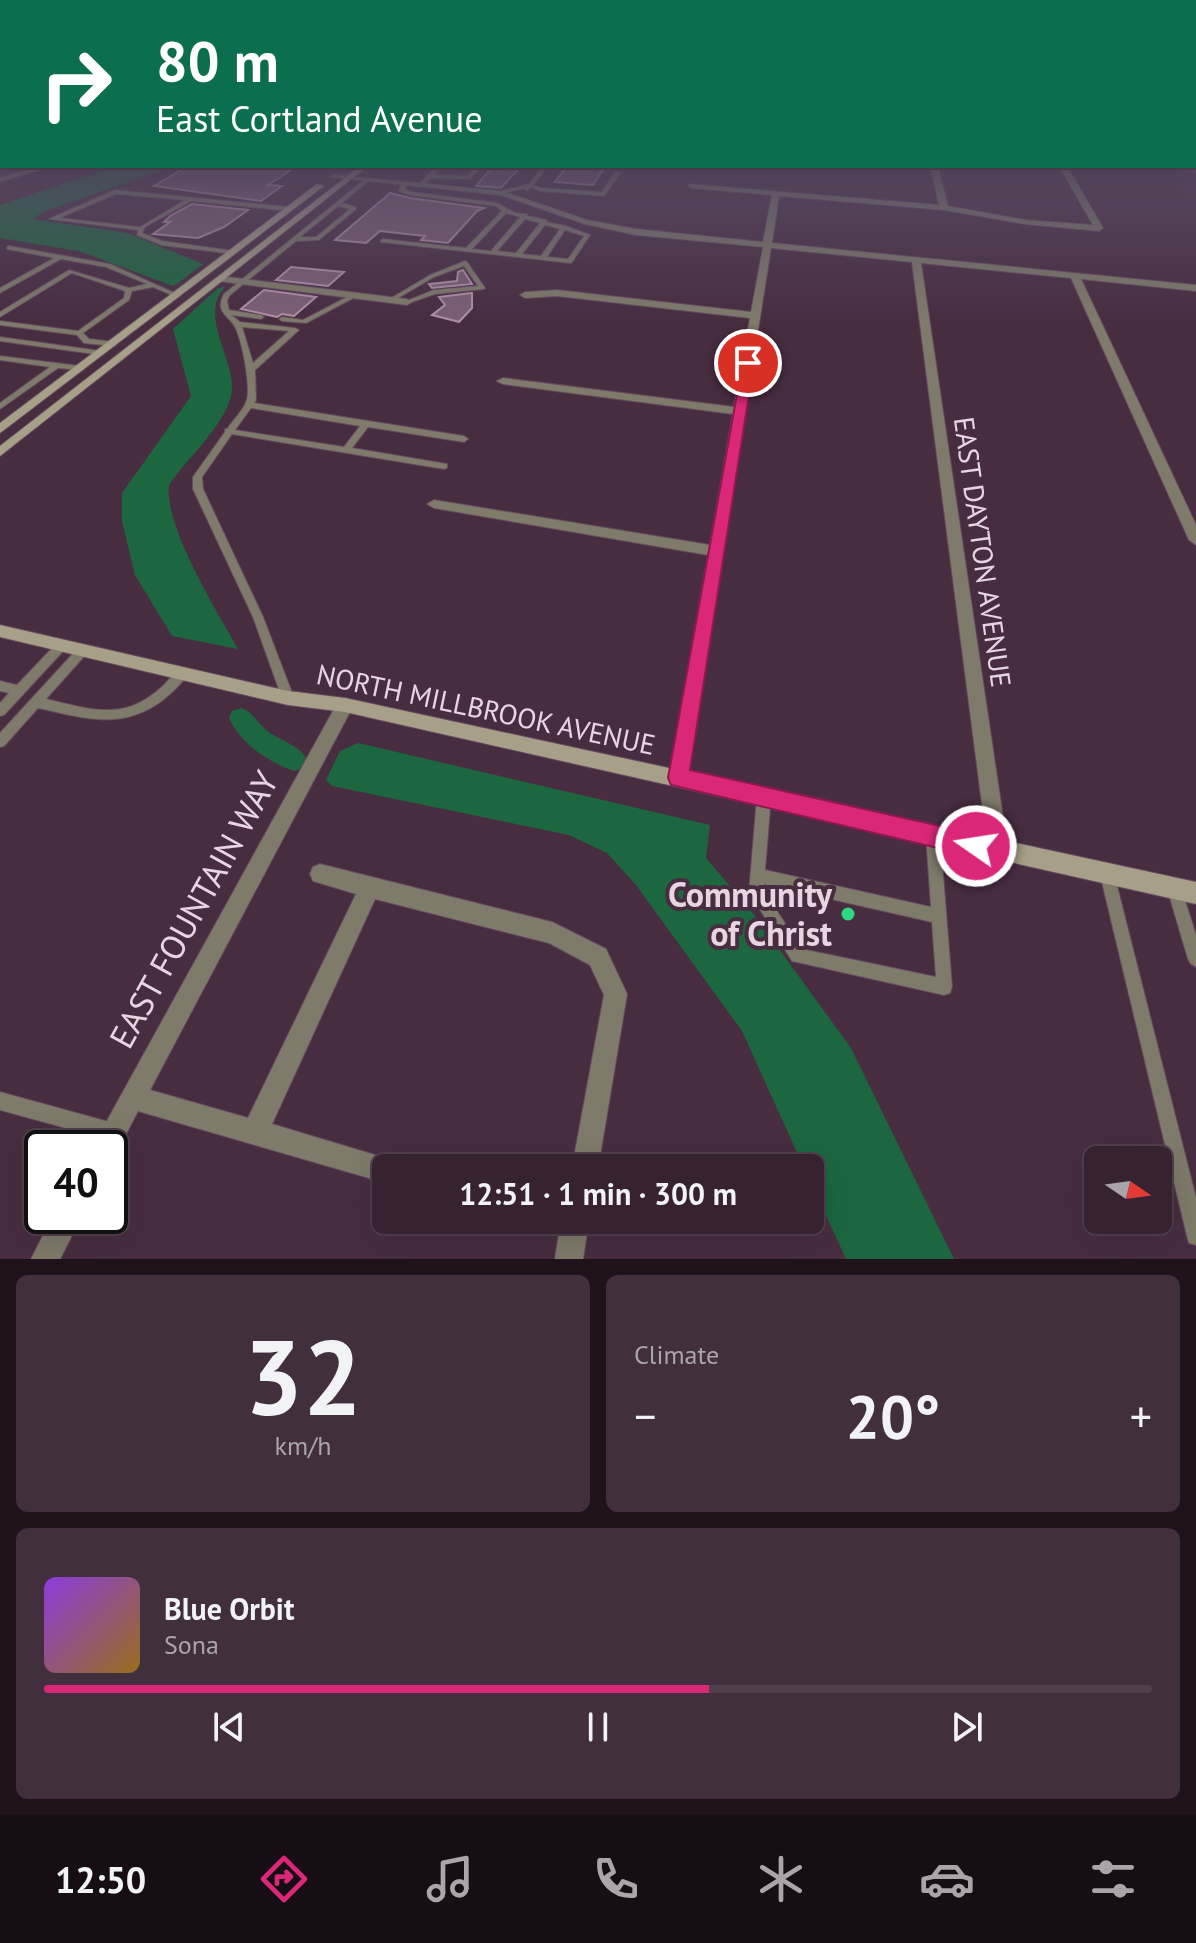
<!DOCTYPE html>
<html lang="en">
<head>
<meta charset="utf-8">
<style>
  :root { --surface:#362231; --page:#412f3d; --text:#f1f3f6; --muted:#aaa4ab; --line:#503f4d; --accent:#db2777 }
  body { margin:0; font-family:"PT Sans",sans-serif; background:var(--page); color:var(--text); height:100vh; display:flex; flex-direction:column; font-size:30px; white-space:nowrap }
  * { box-sizing:border-box; margin:0 }
  p { font-size:26px; color:var(--muted) }
  .icon { flex:none; width:44px; height:44px; fill:none; stroke:currentColor; stroke-width:2; stroke-linecap:round; stroke-linejoin:round }
  .map { position:relative; height:1259px; overflow:hidden }
  .side { display:flex; flex-direction:column; gap:16px; padding:16px; background:#1e131b; flex:1 }
  .side>* { flex:none }
  .guide { position:absolute; left:0px; top:0px; width:1196px; height:168px; box-shadow:0 8px 32px #0002,0 0 0 2px var(--line); background:#0b6e4f; color:#fff; overflow:hidden }
  .needle { width:52px; rotate:103deg }
  .controls { position:absolute; left:1084px; top:1146px; display:grid; gap:16px }
  .controls a { display:grid; place-items:center; width:88px; height:88px; border-radius:12px; background:var(--surface); box-shadow:0 8px 32px #0002,0 0 0 2px var(--line); font-size:40px }
  .speed { position:absolute; left:24px; top:1130px; display:flex; gap:16px; font-size:40px; font-weight:700; text-align:center }
  .speed>* { display:grid; place-content:center; width:104px; height:104px; border-radius:50%; background:var(--surface); box-shadow:0 8px 32px #0002,0 0 0 2px var(--line); line-height:1 }
  .speed .limit { border:4px solid #111; border-radius:12px; background:#fff; color:#111 }
  .pin { position:absolute; display:grid; place-items:center; width:68px; height:68px; color:#fff; margin:-34px; border:4px solid #fff; border-radius:50%; box-shadow:0 2px 8px #0007 }
  .me { position:absolute; width:88px; margin:-44px; rotate:283deg; stroke-linejoin:round; filter:drop-shadow(0 0 6px #0008) }
  .turn { display:flex; align-items:center; gap:28px; height:168px; padding:0 24px; font-size:36px }
  .turn .icon { width:104px; height:104px; stroke-width:2.5 }
  .turn b { display:block; font-size:56px; line-height:68px }
  .big { font-size:60px; font-weight:700; line-height:1.1 }
  .side .tile { flex:1; display:flex; flex-direction:column; justify-content:center; gap:12px; min-width:0; padding:0 28px; border-radius:12px; background:var(--page) }
  .side .dial { align-items:center; gap:0 }
  .dial b { font-size:104px; line-height:1 }
  .song { display:flex; align-items:center; gap:24px }
  .cover { width:96px; height:96px; border-radius:12px; background:linear-gradient(135deg,hsl(270 70% 55%),hsl(40 70% 35%)) }
  .played { height:8px; border-radius:4px; background:linear-gradient(90deg,var(--accent) 60%,var(--line) 60%) }
  .keys { display:flex; justify-content:space-around; direction:ltr }
  .heat { display:flex; justify-content:space-between; align-items:center; font-size:44px; direction:ltr }
  .side .tiles { flex:1; display:grid; gap:16px; grid-template-columns:1fr 1fr }
  .tile:last-child { grid-column:span 2 }
  .trip { position:absolute; left:372px; top:1154px; width:452px; height:80px; border-radius:12px; background:var(--surface); box-shadow:0 8px 32px #0002,0 0 0 2px var(--line); font-weight:700; line-height:80px; text-align:center }
  .menu { display:flex; height:128px; justify-content:space-around; align-items:center; background:#160e14; color:var(--muted) }
  .menu .icon { width:56px; height:56px }
  .menu .current { color:var(--accent) }
  .menu b { font-size:36px; color:var(--text) }
  .map>svg:first-child { display:block }
  .water { fill:#1c673f }
  .lines { fill:none; stroke-linecap:round; stroke-linejoin:round }
  .canal { fill:#1c673f; fill-rule:evenodd }
  .building { fill:#7c5e74; stroke:#b090a8; stroke-width:2 }
  .lane-casing { stroke:#654b5e; stroke-width:2 }
  .street-casing { stroke:#654b5e; stroke-width:2 }
  .secondary-casing { stroke:#654b5e; stroke-width:2 }
  .lane { fill:#7e7b6b; fill-rule:evenodd }
  .street { fill:#7e7b6b; fill-rule:evenodd }
  .secondary { fill:#a6a088; fill-rule:evenodd }
  .route { fill:#db2777; stroke:#8e194d; stroke-width:2 }
  .poi-dot { fill:#2cd884; stroke:#482d41; stroke-width:3 }
  .labels { text-anchor:middle; dominant-baseline:central; stroke-width:8; stroke-linejoin:round; paint-order:stroke }
  .street-label { font-size:28px; fill:#e7d6e2; stroke:#482d41 }
  .near-poi-label { font-size:34px; font-weight:bold; fill:#e7d6e2; stroke:#482d41; text-anchor:end }
  .near-street-label { font-size:34px; fill:#e7d6e2; stroke:#482d41 }
</style>
</head>
<body>
<div class="map">
<svg width="1196" height="1259" viewBox="0 0 1196 1259">
  <rect width="100%" height="100%" fill="#482d41"/>
  <path class="water" d="M117,166H172L43,212L33,219L127,233L203,264L177,284L173,286L79,251L0,238V205Z
    M225,287C199,314 232,355 232,387C233,418 186,459 169,485C164,527 217,611 238,649L172,636L135,575L122,521V493L191,396L173,329L218,288Z
    M358,743L710,825L706,858L752,912L851,1048L954,1259H846L810,1181V1168H804L742,1031L636,885L607,853L569,835L332,786L326,780L340,751Z"/>
  <g class="lines">
    <path class="canal" d="M241,708C253,712 256,721 265,729C278,741 299,743 307,760L303,768L294,771C268,762 241,744 229,718L232,711Z"/>
  </g>
  <path class="building" d="M188,166H243L291,170L268,185L282,186L261,201L154,186Z
    M493,166H521L501,188L476,186Z
    M567,166H579L604,168L593,185L555,182Z
    M390,193L410,198L484,208L477,211L448,243L421,240L425,236L380,231L366,243L335,240Z
    M192,204L248,210L224,227L198,238L153,234L170,222H164L170,216Z
    M291,267L344,272L328,286L276,280Z
    M463,270L472,284L432,288L429,284L457,281L458,272Z
    M264,290L316,297L294,316L282,314L277,317L241,309Z
    M472,293V308L459,322L432,315L445,305L439,297Z"/>
  <g class="lines">
    <g class="lane-casing">
      <path id="lane" d="M437,166H442L434,175L467,176L477,166H482L470,179L431,178L423,186H419L427,175Z
        M543,166H548L533,185L541,188L602,192L615,172L620,173L604,196L540,191L531,187L527,191L524,189L525,188L497,195L494,193L529,184Z
        M365,179L370,180L342,203L356,207V209L319,240L296,241L230,295L227,300L229,310L261,315L264,317L261,319L231,315L240,322L295,328L299,330L255,370L256,400L254,403L464,436L468,439L464,442L368,427L352,448L447,464V468L444,469L232,434L202,477L203,489L263,617L294,698L292,702L288,703L284,702L282,698L253,617L193,489V477L225,432V429H227C233,420 242,412 246,402C252,390 242,340 235,327C229,315 214,313 224,294ZM338,206L350,209L316,237H300ZM242,327L289,331L253,363ZM251,408L360,426L344,447L235,430Z
        M405,181L408,183L404,189L411,192L498,203C507,209 516,215 527,214V216L547,220V222L566,226L590,235L572,262L570,263L381,242V240L383,239L466,248L502,211L496,206L410,195L399,191L402,183ZM506,213L520,217L491,251L472,249ZM525,219L540,223L516,253L497,251ZM545,225L560,229L541,256L522,254ZM565,230L584,236L568,259L547,257Z
        M115,190L290,207L293,209L290,211L191,201L145,227L142,233L162,241L235,251L236,252L233,254L161,245L137,235L138,230L49,219ZM116,194L185,200L140,227L59,218Z
        M9,246L110,264L179,295L174,296L153,287L132,291L129,300L83,333L89,339L115,342V346H112L84,343L77,335L0,325V321L78,331L124,298L125,291L72,273L0,317V312L69,270L129,288L147,284L106,267L61,259L0,293V288L54,258L7,249V247Z
        M465,261L467,262L485,288L484,289L435,294L409,303L404,302L434,290L478,286L464,266L434,277L393,301L388,300L430,275Z
        M355,293L357,294V296L306,323L282,321L279,319L282,317L303,320Z
        M0,337L101,351L105,353L101,355L0,341Z
        M0,356L80,366L84,368L80,370L58,368L0,409V403L50,367L0,360Z
        M62,641L66,642L68,645L66,648L4,715L0,716V703L9,693L0,691V681L17,685L58,642Z
        M83,646L87,647L89,650L87,653L46,699C73,705 105,716 132,706C143,702 154,694 163,686C168,681 175,671 181,669C183,668 185,669 187,670L189,673C182,683 173,692 163,700C122,731 84,718 38,708L4,746L0,747V733L79,647Z
        M764,791L769,793L771,797L765,870L931,907L926,836L928,831L933,829L938,831L940,836L952,987L950,993L944,995L792,961L749,892L757,797L759,793ZM764,884L932,922L936,977L802,949L763,890Z
        M1107,867L1112,869L1114,874L1196,1198V1245L1189,1243L1187,1236L1100,874L1102,869Z
        M1174,881L1179,883L1181,888L1196,935V967L1191,964L1188,959L1167,888L1169,883Z
        M0,1092L113,1123L119,1126L122,1132L119,1138L113,1141L0,1110Z"/>
    </g>
    <g class="street-casing">
      <path id="street" d="M1194,151H1196V157H1194Z
        M38,166H50L0,182V178Z
        M923,166L938,167L948,206L1025,220L1093,225L1059,166H1067L1103,228L1099,231L1025,224L944,210L779,196L772,243L1196,285V291L1081,279L1196,525V545L1189,540L1071,278L921,263L1008,851L1005,858L998,861L991,858L988,851L912,262L771,248L687,778L685,784L678,787L671,784L669,778L708,555L434,508L427,504L434,500L710,545L733,414L503,384L497,381L503,378L734,407L750,318L557,296L525,298L520,295L525,292L557,290L751,312L763,247L636,235L585,224L501,195L329,177L333,175L502,191L587,220L636,229L763,242L772,195L691,188L688,184L939,205L931,169Z
        M220,276L407,299L412,302L407,305L217,281L215,279Z
        M345,698L351,700L354,705L351,710L150,1090L248,1118L356,894L313,881L310,874L313,867L320,864L552,922L606,949L627,994L598,1168H572L604,995L590,965L549,943L375,899L272,1124L395,1161L398,1168H386V1183L138,1111L114,1157L110,1159V1148H92L339,700Z
        M53,1216H82L60,1259H31Z
        M561,1220H589L583,1259H555Z"/>
    </g>
    <g class="secondary-casing">
      <path id="secondary" d="M360,166H368L0,456V446Z
        M317,184L324,186L0,433V423Z
        M0,625L288,691L345,698L1196,882V904L345,712L288,705L0,637Z"/>
    </g>
    <use href="#lane" class="lane"/>
    <use href="#street" class="street"/>
    <use href="#secondary" class="secondary"/>
  </g>
  <linearGradient id="sky" x2="0" y2="1"><stop stop-color="#281924"/><stop offset="0.45" stop-color="#584c65"/><stop offset="1" stop-color="#584c65" stop-opacity="0"/></linearGradient>
  <rect width="1196" height="320" fill="url(#sky)"/>
  <path class="route" d="M743,361L754,363L690,770L976,834L984,838L988,846L984,854L976,857L671,785L668,778Z"/>
  <circle class="poi-dot" cx="848" cy="914" r="8"/>
  <g class="labels">
    <g class="street-label">
      <text transform="translate(983 552) rotate(82)">EAST DAYTON AVENUE</text>
      <text transform="translate(486 709) rotate(12)">NORTH MILLBROOK AVENUE</text>
    </g>
    <g class="near-poi-label">
      <text x="832" y="894">Community<tspan x="832" dy="39">of Christ</tspan></text>
    </g>
    <g class="near-street-label">
      <text transform="translate(193 909) rotate(-61)">EAST FOUNTAIN WAY</text>
    </g>
  </g>
</svg>
<div class="controls">
<a><svg class="needle" viewBox="-14 -14 28 28"><path d="M0-13l5 13h-10z" fill="#e53935"/><path d="M0 13l5-13h-10z" fill="#aaa4ab"/></svg></a>
</div>
<div class="speed"><div class="limit">40</div></div>
<div class="pin" style="left:748px;top:363px;background:#d93025"><svg class="icon" aria-label="arrive" viewBox="0 0 24 24"><path d="M6 21V4h12l-3 4 3 4H6"/></svg></div>
<svg class="me" style="left:976px;top:846px" viewBox="-20 -20 40 40"><circle r="17" fill="#db2777" stroke="#fff" stroke-width="3"/><path d="M0-11L8 9 0 5-8 9z" fill="#fff"/></svg>
<div class="trip">12:51 · 1 min · 300 m</div>
<div class="guide">
<div class="turn"><svg class="icon" aria-label="right" viewBox="0 0 24 24"><path d="M7 20v-9h11M14 6l5 5-5 5"/></svg><div><b>80 m</b>East Cortland Avenue</div></div>
</div>
</div>
<section class="side">
<div class="tiles">
<div class="tile dial"><b>32</b><p>km/h</p></div>
<div class="tile"><p>Climate</p>
<div class="heat"><a>−</a><b class="big">20°</b><a>+</a></div>
</div>
<div class="tile">
<div class="song"><i class="cover"></i><div><b>Blue Orbit</b><p>Sona</p></div></div>
<div class="played"></div>
<div class="keys"><svg class="icon" aria-label="previous" viewBox="0 0 24 24"><path d="M18 5L8 12l10 7zM5 5v14"/></svg><svg class="icon" aria-label="pause" viewBox="0 0 24 24"><path d="M8 5v14M16 5v14"/></svg><svg class="icon" aria-label="next" viewBox="0 0 24 24"><path d="M6 5l10 7-10 7zM19 5v14"/></svg></div>
</div>
</div>
</section>
<nav class="menu">
<b>12:50</b>
<svg class="icon current" aria-label="directions" viewBox="0 0 24 24"><path d="M12 3l9 9-9 9-9-9zM9 14v-3h6M13 9l2 2-2 2"/></svg>
<svg class="icon" aria-label="music" viewBox="0 0 24 24"><path d="M9 18V5l10-2v13"/><circle cx="6" cy="18" r="3"/><circle cx="16" cy="16" r="3"/></svg>
<svg class="icon" aria-label="phone" viewBox="0 0 24 24"><path d="M5 4h4l2 5-3 2q2 4 5 5l2-3 5 2v4C11 20 4 13 5 4z"/></svg>
<svg class="icon" aria-label="climate" viewBox="0 0 24 24"><path d="M12 3v18M4 7l16 10M4 17L20 7"/></svg>
<svg class="icon" aria-label="car" viewBox="0 0 24 24"><path d="M5 17H2v-5l4-1 3-4h7l3 4 3 1v5h-3M9 17h6M6 11h13"/><circle cx="7" cy="17" r="2"/><circle cx="17" cy="17" r="2"/></svg>
<svg class="icon" aria-label="filters" viewBox="0 0 24 24"><path d="M4 7h16M4 17h16"/><circle cx="9" cy="7" r="2"/><circle cx="15" cy="17" r="2"/></svg>
</nav>
</body>
</html>
